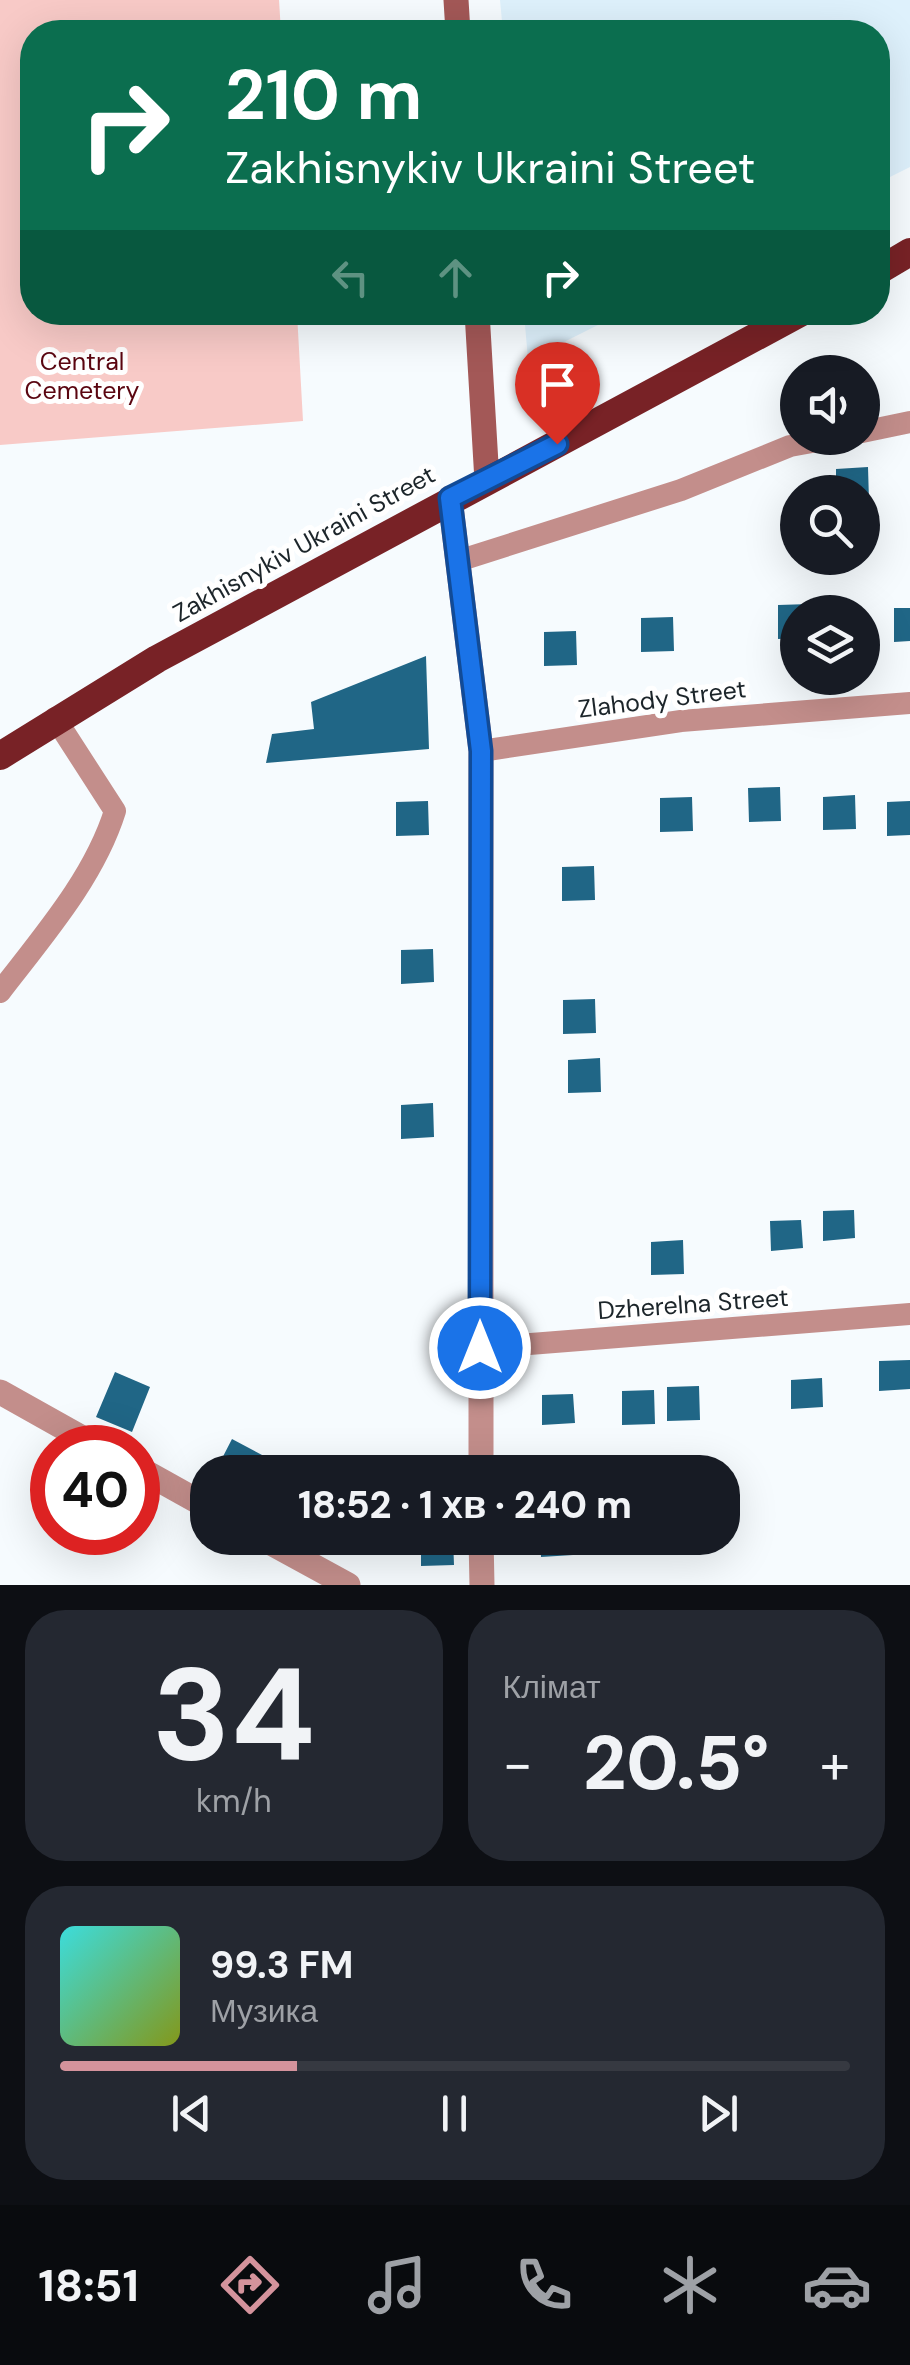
<!DOCTYPE html>
<html lang="uk">
<head>
<meta charset="utf-8">
<style>
  :root { --surface:#171b24; --page:#242831; --text:#f1f3f6; --muted:#9ea1a6; --line:#363941; --accent:#d4939c }
  body { margin:0; font-family:"DM Sans",sans-serif; background:var(--page); color:var(--text); height:100vh; display:flex; flex-direction:column; font-size:38px; white-space:nowrap }
  * { box-sizing:border-box; margin:0 }
  p { font-size:32px; color:var(--muted) }
  .icon { flex:none; width:55px; height:55px; fill:none; stroke:currentColor; stroke-width:2; stroke-linecap:round; stroke-linejoin:round }
  .map { position:relative; height:1585px; overflow:hidden }
  .panel { display:flex; flex-direction:column; gap:25px; padding:25px; background:#0d0f14; flex:1 }
  .panel>* { flex:none }
  .guide { position:absolute; left:20px; top:20px; width:870px; height:305px; border-radius:40px; box-shadow:0 10px 40px #0002; background:#0b6e4f; color:#fff; overflow:hidden }
  .tools { position:absolute; left:780px; top:355px; display:grid; gap:20px }
  .tools a { display:grid; place-items:center; width:100px; height:100px; border-radius:50%; background:var(--surface); box-shadow:0 10px 40px #0002; font-size:50px }
  .speed { position:absolute; left:30px; top:1425px; display:flex; gap:20px; font-size:50px; font-weight:700; text-align:center }
  .speed>* { display:grid; place-content:center; width:130px; height:130px; border-radius:50%; background:var(--surface); box-shadow:0 10px 40px #0002; line-height:1 }
  .speed .limit { border:15px solid #d22; background:#fff; color:#111 }
  .pin { position:absolute; display:grid; place-items:center; width:85px; height:85px; color:#fff; margin:-102px -42px; border-radius:50% 50% 50% 0; rotate:-45deg; box-shadow:0 0 10px #0007 }
  .pin .icon { rotate:45deg }
  .me { position:absolute; width:110px; margin:-55px; rotate:0deg; stroke-linejoin:round; filter:drop-shadow(0 0 8px #0008) }
  .turn { display:flex; align-items:center; gap:35px; height:210px; padding:0 40px; font-size:45px }
  .turn .icon { width:130px; height:130px; stroke-width:2.5 }
  .turn b { display:block; font-size:70px; line-height:85px }
  .lanes { display:flex; align-items:center; height:95px; padding:0 40px; background:#0003; justify-content:center; gap:50px; direction:ltr }
  .lanes .off { opacity:.35 }
  .big { font-size:75px; font-weight:800; line-height:1.1 }
  .panel .tile { flex:1; display:flex; flex-direction:column; justify-content:center; gap:15px; min-width:0; padding:0 35px; border-radius:40px; background:var(--page) }
  .panel .dial { align-items:center; gap:0 }
  .dial b { font-size:130px; line-height:1 }
  .song { display:flex; align-items:center; gap:30px }
  .cover { width:120px; height:120px; border-radius:15px; background:linear-gradient(135deg,hsl(180 70% 55%),hsl(70 70% 35%)) }
  .played { height:10px; border-radius:5px; background:linear-gradient(90deg,var(--accent) 30%,var(--line) 30%) }
  .keys { display:flex; justify-content:space-around; direction:ltr }
  .heat { display:flex; justify-content:space-between; align-items:center; font-size:55px; direction:ltr }
  .panel .tiles { flex:1; display:grid; gap:25px; grid-template-columns:1fr 1fr }
  .tile:last-child { grid-column:span 2 }
  .trip { position:absolute; left:190px; top:1455px; width:550px; height:100px; border-radius:40px; background:var(--surface); box-shadow:0 10px 40px #0002; font-weight:800; line-height:100px; text-align:center }
  .tabs { display:flex; height:160px; justify-content:space-around; align-items:center; background:#090b0e; color:var(--muted) }
  .tabs .icon { width:70px; height:70px }
  .tabs .active { color:var(--accent) }
  .tabs b { font-size:45px; color:var(--text) }
  .map>svg:first-child { display:block }
  .built { fill:#def1fc }
  .green { fill:#f8cac7 }
  .building { fill:#206686 }
  .lines { fill:none; stroke-linecap:round; stroke-linejoin:round }
  .minor { stroke:#c38e8b; stroke-width:22 }
  .tertiary { stroke:#c38e8b; stroke-width:25 }
  .secondary { stroke:#a35857; stroke-width:25 }
  .trunk { stroke:#782226; stroke-width:28 }
  .route-casing { stroke:#114b97; stroke-width:25 }
  .route { stroke:#1a73e8; stroke-width:18 }
  .labels { text-anchor:middle; dominant-baseline:central; stroke-width:10; stroke-linejoin:round; paint-order:stroke }
  .park-label { font-size:25px; fill:#5a0510; stroke:#fff }
  .street-label { font-size:25px; fill:#1c252a; stroke:#fff }
</style>
</head>
<body>
<div class="map">
<svg width="910" height="1585" viewBox="0 0 910 1585">
  <rect width="100%" height="100%" fill="#f6fbfe"/>
  <path class="built" d="M500,0H910V167L878,183V32H503Z
    M524,313V312L622,313L528,360Z"/>
  <path class="green" d="M0,0H279L281,32H32V312L297,313L303,421L0,445Z"/>
  <path class="building" d="M868,467L869,501L862,502V492H836V469Z
    M810,604V612H798V638L778,639V605Z
    M894,608H910V641L894,642Z
    M673,617L674,651L641,652V618Z
    M576,631L577,665L544,666V632Z
    M426,656L429,749L266,763L272,734L314,729L311,702Z
    M780,787L781,821L749,822L748,788Z
    M855,795L856,829L823,830V797Z
    M692,797L693,831L660,832V798Z
    M428,801L429,835L396,836V802Z
    M910,801V835L887,836V802Z
    M594,866L595,900L562,901V867Z
    M433,949L434,982L401,984V950Z
    M595,999L596,1033L563,1034V1000Z
    M600,1058L601,1092L568,1093V1060Z
    M433,1103L434,1137L401,1139V1105Z
    M854,1210L855,1238L823,1241V1211Z
    M801,1220L803,1248L771,1251L770,1221Z
    M683,1240L684,1274L651,1275V1242Z
    M910,1360V1389L879,1391V1361Z
    M115,1372L150,1387L132,1432L96,1417Z
    M822,1378L823,1407L791,1409V1380Z
    M699,1386L700,1420L667,1421V1387Z
    M654,1390L655,1424L622,1425V1391Z
    M573,1394L575,1423L542,1425V1395Z
    M232,1439L279,1464L274,1472H215Z
    M421,1538H453L454,1565L421,1566Z
    M540,1538H572L573,1555L541,1557Z"/>
  <g class="lines">
    <path class="minor" d="M862,432L910,422
      M458,561L681,490L790,446L834,438
      M481,751L681,721L910,703
      M0,992C43,936 94,878 115,811L55,718
      M480,1348L910,1314"/>
    <path class="tertiary" d="M450,498L481,751V1472
      M0,1392L100,1448
      M138,1468L208,1507
      M262,1538L348,1585
      M481,1538L482,1585"/>
    <path class="secondary" d="M456,0L458,32
      M477,312L487,481"/>
    <path class="trunk" d="M878,271L910,252
      M0,756L157,659L802,312"/>
  </g>
  <g class="lines">
    <g class="route-casing">
      <path id="route" d="M480,1348L481,751L450,498L557,444"/>
    </g>
    <use href="#route" class="route"/>
  </g>
  <g class="labels">
    <g class="park-label">
      <text x="82" y="361">Central<tspan x="82" dy="29">Cemetery</tspan></text>
    </g>
    <g class="street-label">
      <text transform="translate(304 544) rotate(-29)">Zakhisnykiv Ukraini Street</text>
      <text transform="translate(662 699) rotate(-7)">Zlahody Street</text>
      <text transform="translate(693 1304) rotate(-4)">Dzherelna Street</text>
    </g>
  </g>
</svg>
<div class="tools">
<a><svg class="icon" aria-label="sound" viewBox="0 0 24 24"><path d="M4 9h4l5-4v14l-5-4H4zM17 9q2 3 0 6"/></svg></a>
<a><svg class="icon" aria-label="search" viewBox="0 0 24 24"><circle cx="10" cy="10" r="6"/><path d="M15 15l6 6"/></svg></a>
<a><svg class="icon" aria-label="layers" viewBox="0 0 24 24"><path d="M12 4l9 5-9 5-9-5zM3 14l9 5 9-5"/></svg></a>
</div>
<div class="speed"><div class="limit">40</div></div>
<div class="pin" style="left:557px;top:444px;background:#d93025"><svg class="icon" aria-label="arrive" viewBox="0 0 24 24"><path d="M6 21V4h12l-3 4 3 4H6"/></svg></div>
<svg class="me" style="left:480px;top:1348px" viewBox="-20 -20 40 40"><circle r="17" fill="#1a73e8" stroke="#fff" stroke-width="3"/><path d="M0-11L8 9 0 5-8 9z" fill="#fff"/></svg>
<div class="trip">18:52 · 1 хв · 240 m</div>
<div class="guide">
<div class="turn"><svg class="icon" aria-label="right" viewBox="0 0 24 24"><path d="M7 20v-9h11M14 6l5 5-5 5"/></svg><div><b>210 m</b>Zakhisnykiv Ukraini Street</div></div>
<div class="lanes"><svg class="icon off" aria-label="left" viewBox="0 0 24 24"><path d="M17 20v-9H6M10 6l-5 5 5 5"/></svg><svg class="icon off" aria-label="ahead" viewBox="0 0 24 24"><path d="M12 20V5M6 11l6-6 6 6"/></svg><svg class="icon" aria-label="right" viewBox="0 0 24 24"><path d="M7 20v-9h11M14 6l5 5-5 5"/></svg></div>
</div>
</div>
<section class="panel">
<div class="tiles">
<div class="tile dial"><b>34</b><p>km/h</p></div>
<div class="tile"><p>Клімат</p>
<div class="heat"><a>−</a><b class="big">20.5°</b><a>+</a></div>
</div>
<div class="tile">
<div class="song"><i class="cover"></i><div><b>99.3 FM</b><p>Музика</p></div></div>
<div class="played"></div>
<div class="keys"><svg class="icon" aria-label="previous" viewBox="0 0 24 24"><path d="M18 5L8 12l10 7zM5 5v14"/></svg><svg class="icon" aria-label="pause" viewBox="0 0 24 24"><path d="M8 5v14M16 5v14"/></svg><svg class="icon" aria-label="next" viewBox="0 0 24 24"><path d="M6 5l10 7-10 7zM19 5v14"/></svg></div>
</div>
</div>
</section>
<nav class="tabs">
<b>18:51</b>
<svg class="icon active" aria-label="directions" viewBox="0 0 24 24"><path d="M12 3l9 9-9 9-9-9zM9 14v-3h6M13 9l2 2-2 2"/></svg>
<svg class="icon" aria-label="music" viewBox="0 0 24 24"><path d="M9 18V5l10-2v13"/><circle cx="6" cy="18" r="3"/><circle cx="16" cy="16" r="3"/></svg>
<svg class="icon" aria-label="phone" viewBox="0 0 24 24"><path d="M5 4h4l2 5-3 2q2 4 5 5l2-3 5 2v4C11 20 4 13 5 4z"/></svg>
<svg class="icon" aria-label="climate" viewBox="0 0 24 24"><path d="M12 3v18M4 7l16 10M4 17L20 7"/></svg>
<svg class="icon" aria-label="car" viewBox="0 0 24 24"><path d="M5 17H2v-5l4-1 3-4h7l3 4 3 1v5h-3M9 17h6M6 11h13"/><circle cx="7" cy="17" r="2"/><circle cx="17" cy="17" r="2"/></svg>
</nav>
</body>
</html>
